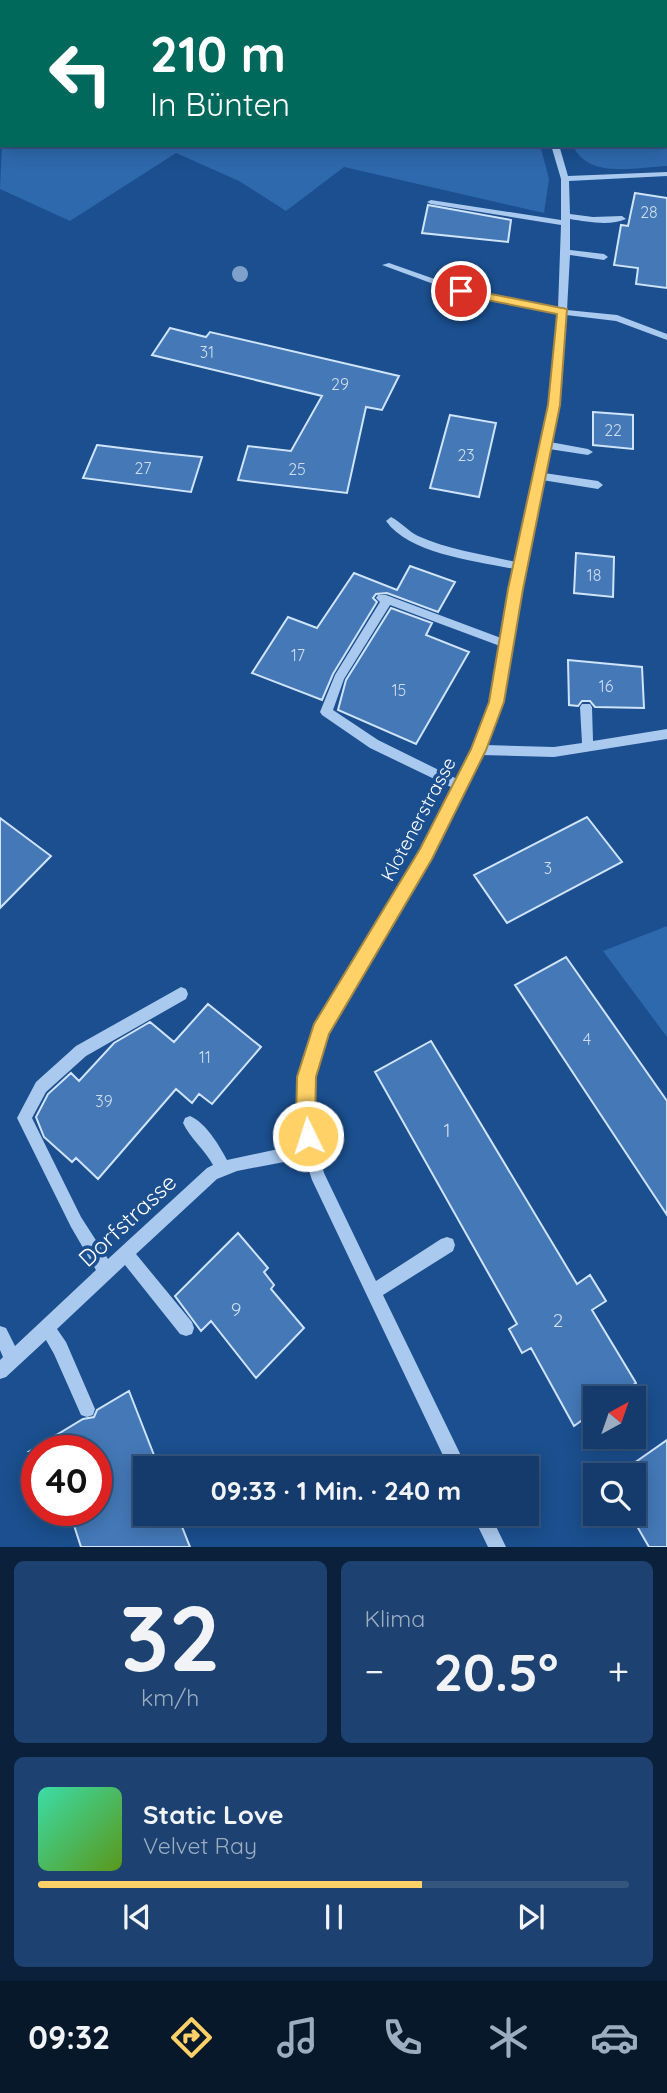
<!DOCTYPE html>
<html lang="de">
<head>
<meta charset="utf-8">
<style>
  :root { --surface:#143b6b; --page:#1d4271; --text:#f1f3f6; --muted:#9dadc1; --line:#33557e; --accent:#ffd166 }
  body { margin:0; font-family:Quicksand,sans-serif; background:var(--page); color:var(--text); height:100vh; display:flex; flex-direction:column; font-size:26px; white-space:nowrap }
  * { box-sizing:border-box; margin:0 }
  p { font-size:23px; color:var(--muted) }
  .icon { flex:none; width:38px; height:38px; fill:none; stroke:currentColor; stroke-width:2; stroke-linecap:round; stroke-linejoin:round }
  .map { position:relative; height:1547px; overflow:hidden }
  .details { display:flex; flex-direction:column; gap:14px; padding:14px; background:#0b203b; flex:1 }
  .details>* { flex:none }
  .hud { position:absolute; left:0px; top:0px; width:668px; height:147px; box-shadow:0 4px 18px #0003,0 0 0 2px var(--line); background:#00695c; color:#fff; overflow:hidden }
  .needle { width:46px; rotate:40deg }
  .tools { position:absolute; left:583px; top:1386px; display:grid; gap:14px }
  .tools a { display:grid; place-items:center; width:63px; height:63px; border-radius:0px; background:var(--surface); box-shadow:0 4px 18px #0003,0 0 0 2px var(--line); font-size:35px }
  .speed { position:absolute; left:21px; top:1435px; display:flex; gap:14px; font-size:35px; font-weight:700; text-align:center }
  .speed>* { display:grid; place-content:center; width:91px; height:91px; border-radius:50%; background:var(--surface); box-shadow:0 4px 18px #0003,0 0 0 2px var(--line); line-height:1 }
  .speed .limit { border:10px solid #d22; background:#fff; color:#111 }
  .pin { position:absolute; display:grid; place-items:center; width:60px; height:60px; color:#fff; margin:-30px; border:4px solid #fff; border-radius:50%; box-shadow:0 2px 7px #0007 }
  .me { position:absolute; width:77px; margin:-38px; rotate:356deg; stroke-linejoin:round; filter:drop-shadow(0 0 5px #0008) }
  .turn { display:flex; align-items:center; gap:24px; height:147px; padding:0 35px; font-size:32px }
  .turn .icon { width:91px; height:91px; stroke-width:2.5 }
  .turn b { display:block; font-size:49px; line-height:60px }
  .big { font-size:52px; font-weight:800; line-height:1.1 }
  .details .tile { flex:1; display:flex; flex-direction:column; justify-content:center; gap:10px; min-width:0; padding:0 24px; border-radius:10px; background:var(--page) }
  .details .dial { align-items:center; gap:0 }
  .dial b { font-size:91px; line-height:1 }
  .song { display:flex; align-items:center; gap:21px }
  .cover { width:84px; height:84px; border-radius:10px; background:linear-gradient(135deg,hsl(160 70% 55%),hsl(90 70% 35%)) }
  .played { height:7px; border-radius:4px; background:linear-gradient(90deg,var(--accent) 65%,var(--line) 65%) }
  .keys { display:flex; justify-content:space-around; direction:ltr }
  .heat { display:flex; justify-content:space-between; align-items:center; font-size:38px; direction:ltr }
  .details .tiles { flex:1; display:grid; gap:14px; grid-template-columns:1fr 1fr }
  .tile:last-child { grid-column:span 2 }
  .trip { position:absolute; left:133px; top:1456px; width:406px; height:70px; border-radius:0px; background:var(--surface); box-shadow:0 4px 18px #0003,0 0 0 2px var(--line); font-weight:800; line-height:70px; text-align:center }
  .menu { display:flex; height:112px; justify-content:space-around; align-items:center; background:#08182b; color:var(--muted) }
  .menu .icon { width:49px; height:49px }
  .menu .on { color:var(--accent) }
  .menu b { font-size:32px; color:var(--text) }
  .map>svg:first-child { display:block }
  .green { fill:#2e69ad }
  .building { fill:#4478b7; stroke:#cfe3fa; stroke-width:2 }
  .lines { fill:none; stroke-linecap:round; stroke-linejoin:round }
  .minor { fill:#a9c9ee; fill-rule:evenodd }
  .tree { fill:#7ea0ca }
  .route { fill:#ffd166; stroke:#a68842; stroke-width:2 }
  .labels { text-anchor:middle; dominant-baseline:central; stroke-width:7; stroke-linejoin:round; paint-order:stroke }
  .number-label { font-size:16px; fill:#d0dded }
  .street-label { font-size:19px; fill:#fff; stroke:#1b4f8f }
  .near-number-label { font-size:19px; fill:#d0dded }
  .near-street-label { font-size:23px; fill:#fff; stroke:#1b4f8f }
</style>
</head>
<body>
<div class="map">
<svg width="667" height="1547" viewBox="0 0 667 1547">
  <rect width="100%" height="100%" fill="#1b4f8f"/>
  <path class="green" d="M51,0H458L459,2H48Z
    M488,0H667V166C637,167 587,180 573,145H667V2Z
    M2,144L540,145L549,179L544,213L344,167L286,211L239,181L176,153L70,221L0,189Z
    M667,926V1037L603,951Z"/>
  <path class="building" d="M635,193L667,198V288L636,284L638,268L614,265L621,225L628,226Z
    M428,205L511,220L508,242L422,233Z
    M170,328L206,337L210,332L399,376L382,410L366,407L347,493L238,480L248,446L291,451L322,396L152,355Z
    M593,412L633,415V449L593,445Z
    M450,415L496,423L479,497L430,488Z
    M97,445L162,453L202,457L191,492L83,478Z
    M576,553L614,557L613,597L574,593Z
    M410,566L455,582L438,612L387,593L376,594L373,598L377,602L333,674L322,700L252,673L288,617L317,628L354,573L397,590Z
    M391,608L432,623L426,635L469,652L416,744L338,710L346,680Z
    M568,660L642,667L644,708L595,707L590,701H582L578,706L569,705Z
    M587,817L622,862L507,923L474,875Z
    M0,818L51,856L0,908Z
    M566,957L667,1101V1215L515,985Z
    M208,1004L261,1047L212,1104L199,1094L192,1103L176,1089L98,1179L76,1158L72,1162L44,1137L36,1117L48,1094L71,1073L79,1081L114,1043L150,1022L174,1042Z
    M431,1041L577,1284L590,1275L606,1301L592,1310L636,1383L614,1398H595V1411L574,1426L531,1348L522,1353L509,1329L517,1324L375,1072Z
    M238,1233L268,1268L264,1272L274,1285L271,1289L304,1328L256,1378L211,1321L201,1331L175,1296Z
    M129,1391L159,1468H145V1514H177L190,1547H81L69,1510H96V1451H30L83,1419L94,1417L97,1410Z
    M667,1440V1547H649L630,1514H634V1475H617Z"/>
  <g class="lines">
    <path class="minor" d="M469,0H475L476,2H469Z
      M551,145H559L568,176L667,172V176L569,181L570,214L593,217L622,216L626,219C611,226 587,222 570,219V250L604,254L608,257L604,260L570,255L567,310L617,315L667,334V340L616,321L566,315L562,384L550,442L588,449L593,452L588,455L549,449L544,473L598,481L603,485L598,489L542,480L520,589L502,702L486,745L554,747L582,743L580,707L582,704H590L592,707L593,741L667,729V739L554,757L481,755L431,858L327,1035L317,1067L314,1084V1120L320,1156L324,1173L376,1281L441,1239L447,1237L453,1239L455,1245L453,1251L383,1295L467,1468H449L312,1180L305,1158L237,1171L217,1179L136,1254L192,1322L194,1328L192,1334L186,1336L180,1334L125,1265L57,1329L66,1342L95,1409L93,1415L87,1417L81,1415L54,1354L46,1340L6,1377L0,1379V1360L3,1357L0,1350V1326L6,1328L15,1346L96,1270L71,1227L17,1118L36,1082L76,1046L181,987L186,989L188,994L186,999L86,1056L46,1092L32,1118L81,1217L108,1259L207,1168L213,1165C205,1150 190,1138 183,1123L185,1118L190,1116C206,1123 219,1145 227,1160L302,1144C295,1103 300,1064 316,1026L421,850L453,788L370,748L322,715L320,712L335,675L380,602L376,598L378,595H386L501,638L514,569C476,561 409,554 386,521L391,517C401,522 408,531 418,536C449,550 483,554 515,562L552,384L557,314L458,293L382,265L389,263L463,289L558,308L561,225L431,204L427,202L431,200L561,220V179ZM390,605L500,646L490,702L472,750L457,779L378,740L333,710L344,679Z
      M472,1514H490L506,1547H488Z"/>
  </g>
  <circle class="tree" cx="240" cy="274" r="8"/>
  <path class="route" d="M461,288L567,309L560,405L523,589L504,702L486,750L432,859L329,1034L316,1077L315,1122L317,1136L315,1143L308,1146L301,1143L296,1122L297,1077L314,1024L420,849L471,749L489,702L508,589L548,405L557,314L457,294L456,291Z"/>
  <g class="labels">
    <g class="number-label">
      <text x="649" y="212">28</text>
      <text x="207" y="352">31</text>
      <text x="340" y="384">29</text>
      <text x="613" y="430">22</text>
      <text x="466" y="455">23</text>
      <text x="143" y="468">27</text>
      <text x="297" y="469">25</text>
      <text x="594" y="575">18</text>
      <text x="298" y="655">17</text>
      <text x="606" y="686">16</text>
      <text x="399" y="690">15</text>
      <text x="548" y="868">3</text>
      <text x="587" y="1039">4</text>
      <text x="205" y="1057">11</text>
      <text x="104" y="1101">39</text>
    </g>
    <g class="street-label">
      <text transform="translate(418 819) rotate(-62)">Klotenerstrasse</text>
    </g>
    <g class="near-number-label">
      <text x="447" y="1130">1</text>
      <text x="236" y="1309">9</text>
      <text x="558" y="1320">2</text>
    </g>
    <g class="near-street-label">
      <text transform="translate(127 1220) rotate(-43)">Dorfstrasse</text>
    </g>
  </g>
</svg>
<div class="tools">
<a><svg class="needle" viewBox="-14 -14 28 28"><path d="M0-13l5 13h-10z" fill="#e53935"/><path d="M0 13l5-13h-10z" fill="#9dadc1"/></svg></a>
<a><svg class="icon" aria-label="search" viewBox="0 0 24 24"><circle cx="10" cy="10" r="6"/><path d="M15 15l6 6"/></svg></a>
</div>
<div class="speed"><div class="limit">40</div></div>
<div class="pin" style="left:461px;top:291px;background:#d93025"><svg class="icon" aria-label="arrive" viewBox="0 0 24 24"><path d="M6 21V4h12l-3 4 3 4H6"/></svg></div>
<svg class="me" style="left:308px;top:1136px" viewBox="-20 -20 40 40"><circle r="17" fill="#ffd166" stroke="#fff" stroke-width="3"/><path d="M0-11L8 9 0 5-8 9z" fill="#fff"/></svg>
<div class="trip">09:33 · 1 Min. · 240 m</div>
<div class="hud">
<div class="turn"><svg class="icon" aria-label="left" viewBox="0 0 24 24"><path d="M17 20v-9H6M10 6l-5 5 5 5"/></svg><div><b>210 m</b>In Bünten</div></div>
</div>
</div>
<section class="details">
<div class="tiles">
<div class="tile dial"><b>32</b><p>km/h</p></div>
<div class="tile"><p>Klima</p>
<div class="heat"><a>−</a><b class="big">20.5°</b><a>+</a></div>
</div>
<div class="tile">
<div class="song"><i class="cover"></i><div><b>Static Love</b><p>Velvet Ray</p></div></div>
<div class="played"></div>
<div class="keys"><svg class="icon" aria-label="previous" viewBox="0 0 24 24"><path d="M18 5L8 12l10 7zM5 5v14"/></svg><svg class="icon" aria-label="pause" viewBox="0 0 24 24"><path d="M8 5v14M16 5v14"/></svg><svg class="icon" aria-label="next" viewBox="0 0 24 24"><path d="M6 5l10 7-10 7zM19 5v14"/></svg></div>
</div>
</div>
</section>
<nav class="menu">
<b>09:32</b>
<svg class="icon on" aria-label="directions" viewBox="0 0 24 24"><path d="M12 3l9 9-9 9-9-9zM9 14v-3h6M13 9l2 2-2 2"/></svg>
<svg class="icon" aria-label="music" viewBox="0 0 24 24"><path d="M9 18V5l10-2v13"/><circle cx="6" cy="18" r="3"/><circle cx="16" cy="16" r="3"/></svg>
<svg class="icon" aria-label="phone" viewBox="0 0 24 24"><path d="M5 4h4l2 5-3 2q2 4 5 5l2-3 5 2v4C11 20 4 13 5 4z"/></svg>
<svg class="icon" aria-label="climate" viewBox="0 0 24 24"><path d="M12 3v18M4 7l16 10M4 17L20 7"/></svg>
<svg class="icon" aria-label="car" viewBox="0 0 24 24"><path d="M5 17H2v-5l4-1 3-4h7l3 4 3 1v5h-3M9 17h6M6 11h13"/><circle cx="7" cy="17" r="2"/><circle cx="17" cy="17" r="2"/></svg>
</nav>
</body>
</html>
